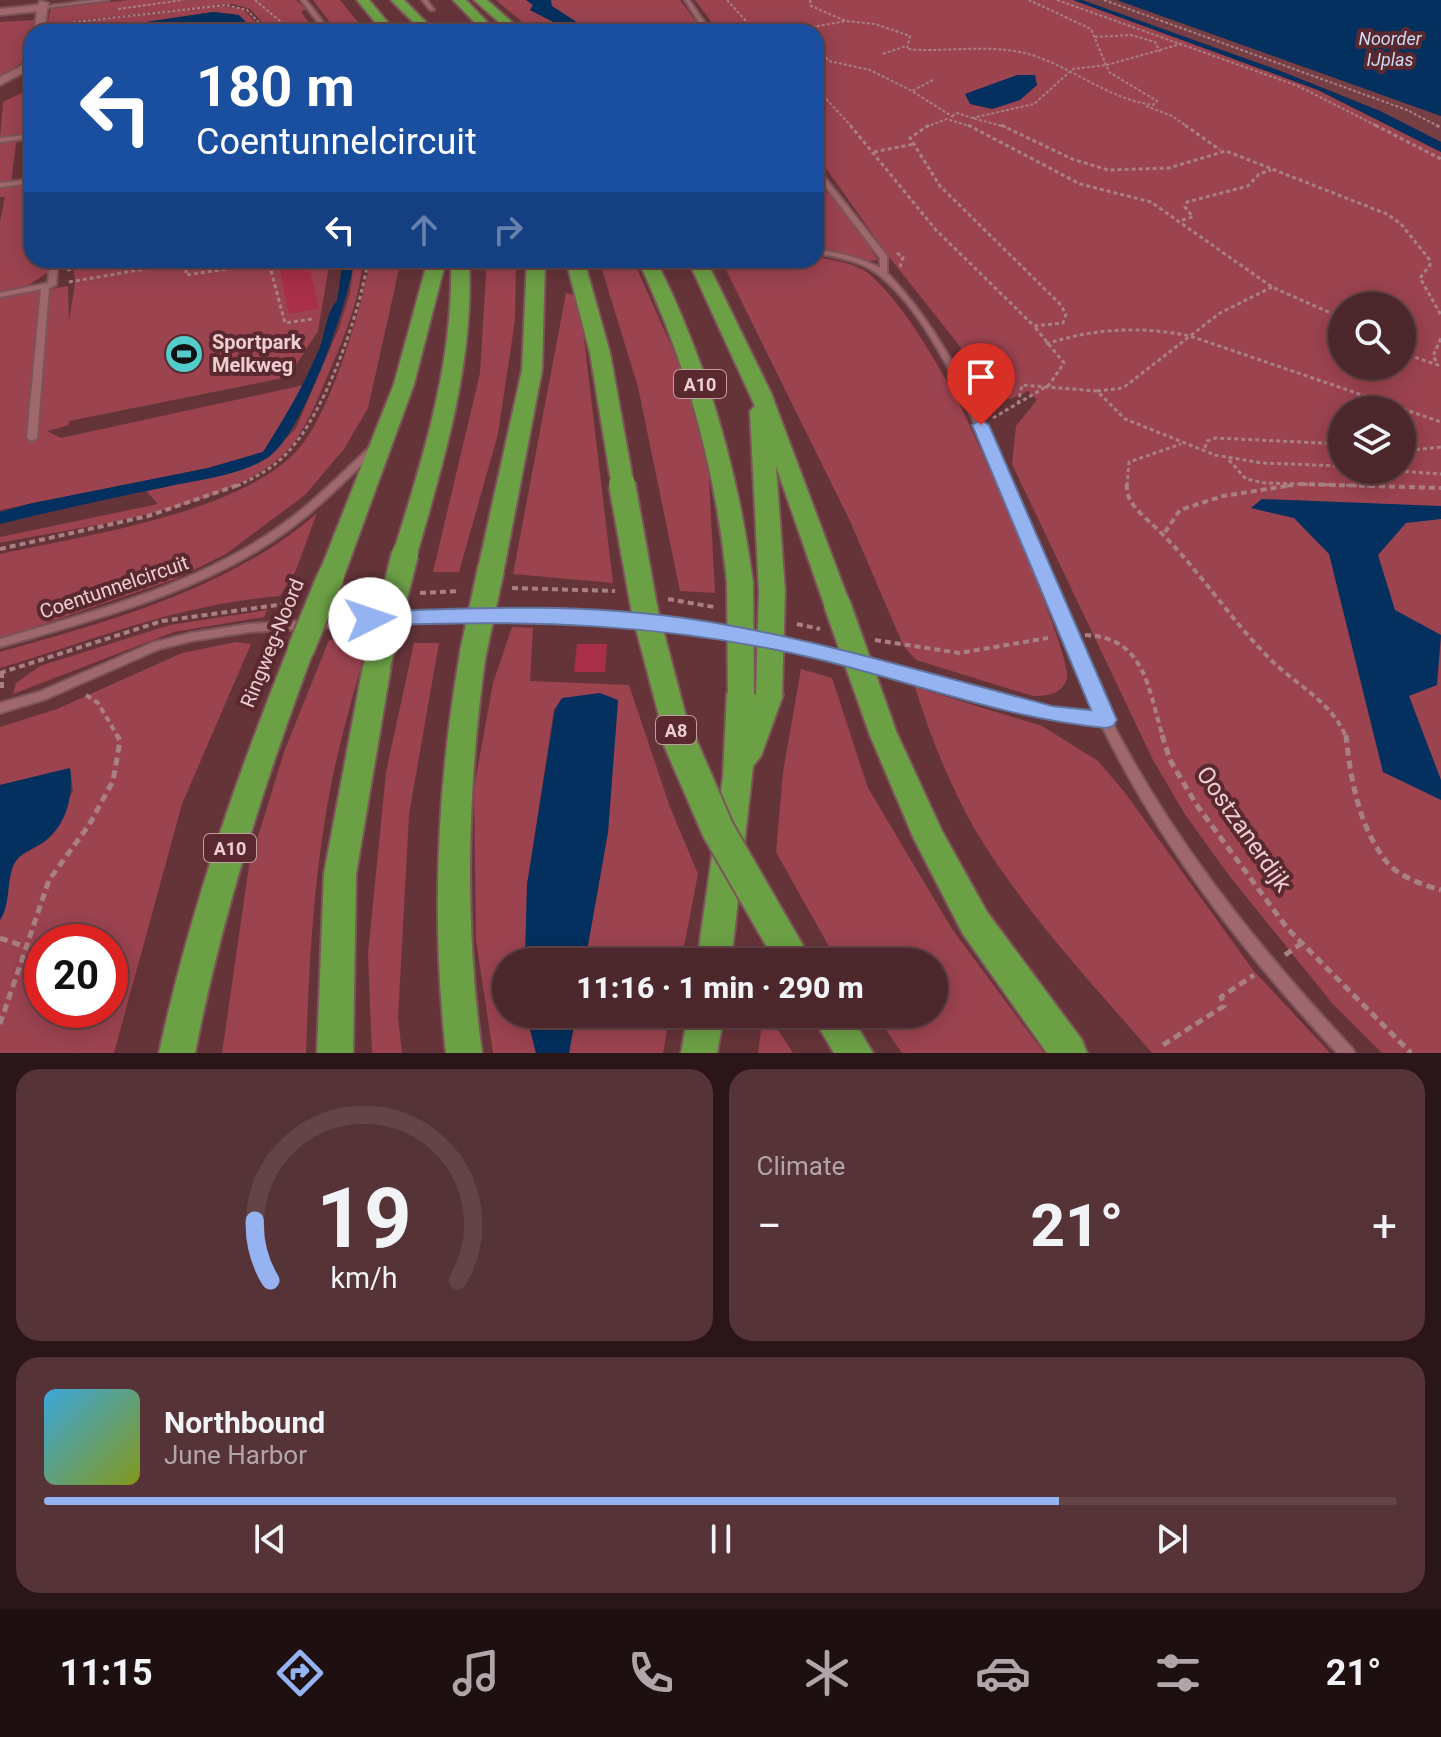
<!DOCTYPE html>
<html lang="en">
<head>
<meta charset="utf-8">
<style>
  :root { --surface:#4c272b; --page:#563337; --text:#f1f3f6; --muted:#b2a5a9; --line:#634447; --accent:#95b2f1 }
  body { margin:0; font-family:Roboto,sans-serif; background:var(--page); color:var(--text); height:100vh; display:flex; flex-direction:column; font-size:30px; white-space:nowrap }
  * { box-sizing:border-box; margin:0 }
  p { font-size:26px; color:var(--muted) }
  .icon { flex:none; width:44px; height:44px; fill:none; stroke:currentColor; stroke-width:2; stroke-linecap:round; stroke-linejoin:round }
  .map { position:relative; height:1053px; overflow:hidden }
  .sheet { display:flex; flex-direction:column; gap:16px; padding:16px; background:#2a1518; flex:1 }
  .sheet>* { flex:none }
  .guide { position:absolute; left:24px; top:24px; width:800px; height:244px; border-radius:24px; box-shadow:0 4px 20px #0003,0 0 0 2px var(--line); background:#1a4fa0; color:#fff; overflow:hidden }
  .controls { position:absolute; left:1328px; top:292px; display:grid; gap:16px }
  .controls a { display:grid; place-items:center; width:88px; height:88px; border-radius:50%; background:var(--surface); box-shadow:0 4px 20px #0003,0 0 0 2px var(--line); font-size:40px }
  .speed { position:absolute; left:24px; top:924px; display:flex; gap:16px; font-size:40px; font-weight:700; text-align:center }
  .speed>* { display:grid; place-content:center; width:104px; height:104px; border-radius:50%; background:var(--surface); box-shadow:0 4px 20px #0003,0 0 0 2px var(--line); line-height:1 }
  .speed .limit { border:12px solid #d22; background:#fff; color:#111 }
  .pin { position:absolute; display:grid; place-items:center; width:68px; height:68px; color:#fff; margin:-82px -34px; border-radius:50% 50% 50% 0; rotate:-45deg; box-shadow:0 0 8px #0007 }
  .pin .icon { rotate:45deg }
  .me { position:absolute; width:88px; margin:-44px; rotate:86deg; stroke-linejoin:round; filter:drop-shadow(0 0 6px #0008) }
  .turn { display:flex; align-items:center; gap:28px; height:168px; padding:0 40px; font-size:36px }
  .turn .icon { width:104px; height:104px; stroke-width:2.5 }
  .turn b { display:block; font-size:56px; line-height:68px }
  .lanes { display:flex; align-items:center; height:76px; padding:0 40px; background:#0003; justify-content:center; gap:40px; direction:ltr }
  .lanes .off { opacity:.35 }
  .big { font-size:60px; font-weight:800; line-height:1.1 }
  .sheet .widget { flex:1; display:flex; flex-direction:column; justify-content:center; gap:12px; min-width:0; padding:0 28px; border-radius:24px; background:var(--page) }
  .sheet .dial { align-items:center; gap:0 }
  .dial svg { height:208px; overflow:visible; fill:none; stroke:var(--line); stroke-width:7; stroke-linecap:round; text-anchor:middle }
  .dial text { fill:var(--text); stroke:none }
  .song { display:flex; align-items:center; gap:24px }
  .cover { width:96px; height:96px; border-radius:12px; background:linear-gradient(135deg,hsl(200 70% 55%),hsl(70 70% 35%)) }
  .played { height:8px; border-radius:4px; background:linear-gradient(90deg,var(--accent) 75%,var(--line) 75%) }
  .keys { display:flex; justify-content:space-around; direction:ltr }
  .heat { display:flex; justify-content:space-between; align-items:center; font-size:44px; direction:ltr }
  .sheet .tiles { flex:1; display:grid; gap:16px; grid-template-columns:1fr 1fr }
  .widget:last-child { grid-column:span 2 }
  .trip { position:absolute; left:492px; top:948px; width:456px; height:80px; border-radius:40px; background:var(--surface); box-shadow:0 4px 20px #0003,0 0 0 2px var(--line); font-weight:800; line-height:80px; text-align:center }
  .menu { display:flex; height:128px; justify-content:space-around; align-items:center; background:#1e1011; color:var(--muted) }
  .menu .icon { width:56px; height:56px }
  .menu .selected { color:var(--accent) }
  .menu b { font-size:36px; color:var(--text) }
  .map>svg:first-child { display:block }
  .built { fill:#763e45 }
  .green { fill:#9c4350; fill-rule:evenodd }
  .water { fill:#03305e }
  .building { fill:#a82f47 }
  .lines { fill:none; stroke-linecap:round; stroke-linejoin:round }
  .lane-casing { stroke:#7c5459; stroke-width:4 }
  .street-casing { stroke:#7c5459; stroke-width:4 }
  .highway-casing { stroke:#7c5459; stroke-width:4 }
  .path-far3 { stroke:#a88083; stroke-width:2; stroke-dasharray:3 2; stroke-linecap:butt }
  .path-far2 { stroke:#a88083; stroke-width:3; stroke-dasharray:4 3; stroke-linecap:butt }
  .path-far1 { stroke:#a88083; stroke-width:4; stroke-dasharray:6 4; stroke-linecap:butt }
  .path { stroke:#a88083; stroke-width:5; stroke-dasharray:8 5; stroke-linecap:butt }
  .lane { fill:#9e686c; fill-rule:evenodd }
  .street { fill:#9e686c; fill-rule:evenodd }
  .highway { fill:#6ca045; fill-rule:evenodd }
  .highway-bridge-far2-casing { stroke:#7c5459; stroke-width:24; stroke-linecap:butt }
  .highway-bridge-far1-casing { stroke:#7c5459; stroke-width:30; stroke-linecap:butt }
  .highway-bridge-casing { stroke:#7c5459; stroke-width:36; stroke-linecap:butt }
  .highway-bridge-far2 { stroke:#6ca045; stroke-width:21 }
  .highway-bridge-far1 { stroke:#6ca045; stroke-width:26 }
  .highway-bridge { stroke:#6ca045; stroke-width:32 }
  .route { fill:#95b2f1; stroke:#61749d; stroke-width:2 }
  .labels { text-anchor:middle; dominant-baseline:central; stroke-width:8; stroke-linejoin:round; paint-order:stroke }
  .far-water-label { font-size:18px; font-style:italic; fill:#cbddf4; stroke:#59292f }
  .shield { fill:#59292f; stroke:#c19ca0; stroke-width:2 }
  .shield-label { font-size:18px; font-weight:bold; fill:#edced0 }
  .poi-label { font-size:20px; font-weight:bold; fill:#edced0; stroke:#59292f; text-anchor:start }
  .street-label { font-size:20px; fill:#edced0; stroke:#59292f }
  .near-street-label { font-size:24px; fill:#edced0; stroke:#59292f }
</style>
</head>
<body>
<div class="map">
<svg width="1441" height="1053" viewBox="0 0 1441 1053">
  <rect width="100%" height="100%" fill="#653439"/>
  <path class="built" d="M1082,0H1117L1441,116V142L1380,111L1283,72Z"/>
  <path class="green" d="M128,0H296L306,9L301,12L316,32H271L250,9L233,4L47,24L51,9Z
    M313,0H340L366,32H337Z
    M496,0H526L533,5L530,10L573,32H534Z
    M551,0H680L704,32H592L551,6Z
    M695,0H1073L1318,90L1441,152V1053H1382L1332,1003L1231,878L1186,816L1153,760L1012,464L1016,426L1037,400L1028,391L1011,399L992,396L958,344L886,253L816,154V32H719ZM1342,306H1402V366H1342ZM1342,410H1402V470H1342Z
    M221,6L243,9L265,32H256L234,14L213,12L79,32H48L49,25Z
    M34,20L26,60L0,77V22Z
    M32,88V97L23,112L29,114L22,135L0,138L3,102Z
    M32,138L16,143L11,185L32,183V260H51L50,271L30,284L0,294V222L5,197H0V142Z
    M816,182L845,210L878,260L868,261L816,247Z
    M816,257C832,260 855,263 868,273C903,302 939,366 961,407C978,441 1072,653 1067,678C1063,694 1047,696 1033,696L916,660L903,645L850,521L721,260H816Z
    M73,260H330L318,331L288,377L69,421V425L47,431L61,438L304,385L263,452L208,468L0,510V298L68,286L69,322L75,283Z
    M354,260H363C360,298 345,336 330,370C318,398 305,434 283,455C221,512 81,526 0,543V537L158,504L146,491L225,474L268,458L296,428L339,328L350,293Z
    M370,260H401L368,408L344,449L305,495L226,554L175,579L0,639V554C81,536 253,512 304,442C333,403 362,308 370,260Z
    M487,260H516L515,320L498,434L459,572H433L480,373Z
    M599,260H633L678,361L708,460L715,593L680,591L638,387Z
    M566,293L579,296L613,583L513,574Z
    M317,513L296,570L280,596C176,605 98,639 0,668V652C108,622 232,588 317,513Z
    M267,610L264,617L174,632L13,694L16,683L40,666L170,625Z
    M512,627L533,628L530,681L629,685L670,807L698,874L681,962H585L608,832L618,700L554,709L527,885L525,962H506V1014H526L536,1053H493L476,940L474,788L493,683Z
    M369,638C356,685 342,732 332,780C314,870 309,961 306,1053H222L249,866L284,752L329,640Z
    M236,642L251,644L182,804L114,1053H0V920L13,865L19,857L47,839L73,791L70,768L0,785V727L57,709L182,653ZM42,942H110V1010H42Z
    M414,643H439L409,814L398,1018L402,1053H372L368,954L386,772Z
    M801,669L832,678L868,788L952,929L1044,1053H902L875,1014H934V962H839L832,952L776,852L783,772Z
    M915,687L1042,726L1098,761L1126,794L1253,970L1330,1053H1152C1090,981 1023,910 974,828C949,783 930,736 915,687Z
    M576,1014H670L663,1053H569Z
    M763,1014H768L793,1053H758Z"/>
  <path class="water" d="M526,0H551L552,6L592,32H573L530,10L533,5Z
    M1073,0H1082L1283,72L1380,111L1441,142V152L1318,90Z
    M1117,0H1441V116Z
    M213,12L239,15L256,32H79Z
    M1017,75H1035L1037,85L1020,100L992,109L970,104L965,94Z
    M343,260H354C349,302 302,437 267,458C237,477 195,480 161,488C107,499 54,511 0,524V512L28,504L208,468L263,452C285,418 304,385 320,347C325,334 327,310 337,301Z
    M1262,499L1441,506V519L1406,523L1378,555L1395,610L1441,635L1437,685L1409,696L1441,780V800L1383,772L1329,554L1294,518L1251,508Z
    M600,693L618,700L608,832L585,962H525L527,885L555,709L562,698Z
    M70,768C74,794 67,825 44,842C34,849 19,853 14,864C6,881 11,904 0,920V785Z
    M526,1014H576L569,1053H536Z"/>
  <path class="building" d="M308,261L319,308L289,314L279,266Z
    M577,644H607L605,672H574Z"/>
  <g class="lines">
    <g class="lane-casing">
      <path id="lane" d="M94,0H109L43,8L41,7Z
        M301,0H306L331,32H325Z
        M422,0H427L434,10H430Z
        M685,0H689L711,32H705Z
        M32,134V138L0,142V138Z
        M816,168L818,169L887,256V273C944,332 977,407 1009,482C1039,554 1067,629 1101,700C1163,829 1254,943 1352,1048L1355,1053H1337C1245,954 1160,846 1101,724L1052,719L816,655L696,631L490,618L249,632L191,641L159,649L46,699L0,713V703L39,692L152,643L191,633L249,624L490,610L696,623L816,647L1052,709L1096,714C1060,639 1032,561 1000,484C974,420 933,318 879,275C862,261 837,257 816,253V249C838,253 860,257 880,268V258L816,174Z
        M32,179V183L0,187V183Z
        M50,260H58L56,285L49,288L37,438L32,441L27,438L41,289L0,297V293L48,283Z
        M375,444L378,445L380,447L378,449C349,477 320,507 287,531C203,592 99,618 0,647V639C96,611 196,585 279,527C313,503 342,473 372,445Z"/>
    </g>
    <g class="street-casing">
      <path id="street" d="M40,1L48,3L44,32H34L37,11L0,15V9L38,5Z
        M32,61V68L0,85V77Z"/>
    </g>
    <g class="highway-casing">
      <path id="highway" d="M357,0H369L396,32H383Z
        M391,0H404L436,32H423Z
        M453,0H466L497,32H484Z
        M474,0H487L523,32H510Z
        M428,260H446L414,384L344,576L340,582H322L318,576L394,384Z
        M451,260H469C474,361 445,457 417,554L414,560H396L393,554C423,458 454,362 451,260Z
        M527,260H545L542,370L504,569L500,575H482L478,569L522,370Z
        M566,260H584L610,353L632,475L629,480H613L610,475L590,353Z
        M638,260H656C707,363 738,469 753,583L749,589H731L727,583C716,469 687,364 638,260Z
        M688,260H706L771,393L850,604L846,611H828L824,604L776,466L785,591L781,597H763L759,591L750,411L755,406Z
        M301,639L311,642L314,649C265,781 222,914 195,1053H159C189,914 235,781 288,649L291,642Z
        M473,643L483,646L486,653C467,787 464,918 482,1053H446C431,918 437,787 460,653L463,646Z
        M377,656L387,659L391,666L356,874L353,1053H317L324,874L363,666L367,659Z
        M741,682L751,685L755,695L759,687L769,684L779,687L783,695L761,756L753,766L731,962H697L723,777L727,693L731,685Z
        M883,721L893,725L942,831L987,912L1082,1040L1087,1053H1047L963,934L914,839L869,733L873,725Z
        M688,1014H724L717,1053H681Z
        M811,1014H850L873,1053H834Z"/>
    </g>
    <path class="path-far3" d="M255,0L293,32
      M727,0L756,32
      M810,0L811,6L846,21L875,24L910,36L907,49C950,53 992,42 1035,56C1076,70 1109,99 1153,105L1157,101L1109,72L1091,29L1029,0
      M1057,0L1298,86L1379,127
      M1104,0L1407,110L1440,127
      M118,9L183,0
      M58,24L226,5L247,10L268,32
      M804,32L807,28L846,21
      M1095,37L1131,35L1155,42L1160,52
      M816,46L829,61L870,70L912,91
      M883,54L906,46
      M933,80L912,91L953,117
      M816,88L852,127
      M1146,106L1172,116L1188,127
      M952,116L957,113L972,118
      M926,127L947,119L972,127
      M1006,127L972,118L1034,104L1073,69L1107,65L1184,43"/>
    <path class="path-far2" d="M850,125L936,230L1034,326L1063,323L1066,314L1060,304L940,186L910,138L929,125
      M968,125L1080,184L1151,202L1272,287L1342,318
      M1001,125L1072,159L1108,170L1169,168L1226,151L1387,214L1401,224L1429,259L1430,265L1420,278L1441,315
      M1185,125L1220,150
      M1375,125L1441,159
      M1436,125L1441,128
      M874,152L914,144
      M1182,220L1193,217L1185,207L1187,202L1248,186L1259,174L1271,170
      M897,253L903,257L900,267
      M186,262V275L269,263L285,323L312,319
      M67,270L127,260
      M69,282L186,262
      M1046,344C1095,328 1140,326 1190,336L1220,313L1272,287
      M1402,353L1441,366
      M1436,361L1433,356L1441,338
      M1097,391L1123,388L1190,336L1441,422
      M1018,404L1022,385L1097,391L1125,419L1215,455L1262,463L1342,466
      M993,418L1049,385L1064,363L1034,326
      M1205,448L1207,441L1216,438L1342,444
      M1402,451L1441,447
      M1229,460L1246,479L1265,483L1369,486
      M1384,470L1441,474
      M237,486C256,477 275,467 288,452C325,413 360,313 368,260
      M1127,486L1129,462L1181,444
      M1287,486L1293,485"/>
    <path class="path-far1" d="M1127,484C1125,501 1140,513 1152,524C1197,566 1228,617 1270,659C1296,685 1332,702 1346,737
      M1299,484L1441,488
      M1165,532L1180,510L1223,496L1293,485
      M0,549L148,516L241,484
      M512,588L615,591
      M420,593L460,591
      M349,599L368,597
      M668,599L714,607
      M797,624L820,629
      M1085,635C1146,637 1148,690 1163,737
      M875,640L959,653L1048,638
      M2,672V690
      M0,673L162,621L292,603
      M86,695L98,703L118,737"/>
    <path class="path" d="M1162,735L1170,760L1196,804L1287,928L1411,1053
      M1346,735C1350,777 1359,827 1386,861C1397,876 1423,885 1441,890
      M0,938L26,947
      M1285,955L1302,943
      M0,1024L49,880L89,825L113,781L120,741L117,735
      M1163,1045L1224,1006L1221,997L1254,975"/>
    <use href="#lane" class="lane"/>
    <use href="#street" class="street"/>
    <use href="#highway" class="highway"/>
    <g class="highway-bridge-far2-casing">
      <path id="highway-bridge-far2" d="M621,475L623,486"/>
    </g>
    <g class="highway-bridge-far1-casing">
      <path id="highway-bridge-far1" d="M622,484L645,612L678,737
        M740,583L741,693
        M837,604L883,733
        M301,649L331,576
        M473,653L491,569
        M377,666L405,554
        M769,695L772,591"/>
    </g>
    <g class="highway-bridge-casing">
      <path id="highway-bridge" d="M677,735L718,830L794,962"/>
    </g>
    <use href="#highway-bridge-far2" class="highway-bridge-far2"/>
    <use href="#highway-bridge-far1" class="highway-bridge-far1"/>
    <use href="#highway-bridge" class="highway-bridge"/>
  </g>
  <path class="route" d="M981,420L989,425L1117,720L1113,726L1106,728C1007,719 913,682 817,659C669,623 521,619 370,626L360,619L370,612C479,607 590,603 698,620C817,639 935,675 1052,706L1091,710L972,425Z"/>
  <defs>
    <g id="stadium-disc" transform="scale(2)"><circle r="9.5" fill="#53cdcb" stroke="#59292f"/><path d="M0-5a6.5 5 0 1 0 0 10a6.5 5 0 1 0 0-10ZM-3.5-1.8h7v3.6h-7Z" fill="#111"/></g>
  </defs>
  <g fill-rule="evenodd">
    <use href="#stadium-disc" x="184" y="354"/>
  </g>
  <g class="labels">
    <g class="far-water-label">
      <text x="1390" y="38">Noorder<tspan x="1390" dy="21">IJplas</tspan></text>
    </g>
    <g class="shield">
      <rect x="674" y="370" width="52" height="28" rx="6"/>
      <rect x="656" y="716" width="40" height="28" rx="6"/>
      <rect x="204" y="834" width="52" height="28" rx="6"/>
    </g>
    <g class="shield-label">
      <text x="700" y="384">A10</text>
      <text x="676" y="730">A8</text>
      <text x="230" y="848">A10</text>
    </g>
    <g class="poi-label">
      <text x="212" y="342">Sportpark<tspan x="212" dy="23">Melkweg</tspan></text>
    </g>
    <g class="street-label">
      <text transform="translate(114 587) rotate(-19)">Coentunnelcircuit</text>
      <text transform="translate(272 643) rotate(-68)">Ringweg-Noord</text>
    </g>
    <g class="near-street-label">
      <text transform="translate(1244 829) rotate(55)">Oostzanerdijk</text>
    </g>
  </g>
</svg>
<div class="controls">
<a><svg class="icon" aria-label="search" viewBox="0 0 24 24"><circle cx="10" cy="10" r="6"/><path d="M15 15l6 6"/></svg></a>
<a><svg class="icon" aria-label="layers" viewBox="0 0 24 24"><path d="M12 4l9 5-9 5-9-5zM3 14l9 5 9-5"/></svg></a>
</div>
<div class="speed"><div class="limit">20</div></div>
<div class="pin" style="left:981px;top:425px;background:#d93025"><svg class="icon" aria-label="arrive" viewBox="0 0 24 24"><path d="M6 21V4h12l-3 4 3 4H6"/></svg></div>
<svg class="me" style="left:370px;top:619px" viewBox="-20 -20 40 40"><circle r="19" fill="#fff"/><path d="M0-13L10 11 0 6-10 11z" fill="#95b2f1"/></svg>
<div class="trip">11:16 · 1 min · 290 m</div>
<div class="guide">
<div class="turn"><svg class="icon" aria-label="left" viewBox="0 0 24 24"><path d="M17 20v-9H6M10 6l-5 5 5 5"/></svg><div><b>180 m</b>Coentunnelcircuit</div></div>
<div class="lanes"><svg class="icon" aria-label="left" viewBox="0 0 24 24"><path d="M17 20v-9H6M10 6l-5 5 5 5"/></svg><svg class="icon off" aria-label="ahead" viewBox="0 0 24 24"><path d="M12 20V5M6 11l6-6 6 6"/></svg><svg class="icon off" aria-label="right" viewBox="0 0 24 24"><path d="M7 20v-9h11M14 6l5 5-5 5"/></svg></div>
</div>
</div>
<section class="sheet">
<div class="tiles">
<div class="widget dial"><svg viewBox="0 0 100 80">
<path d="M14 69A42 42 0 1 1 86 69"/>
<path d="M14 69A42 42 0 0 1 8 46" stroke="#95b2f1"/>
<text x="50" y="56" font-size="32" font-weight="700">19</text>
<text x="50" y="72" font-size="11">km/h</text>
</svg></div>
<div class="widget"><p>Climate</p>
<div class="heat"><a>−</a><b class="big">21°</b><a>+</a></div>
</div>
<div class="widget">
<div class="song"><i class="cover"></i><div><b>Northbound</b><p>June Harbor</p></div></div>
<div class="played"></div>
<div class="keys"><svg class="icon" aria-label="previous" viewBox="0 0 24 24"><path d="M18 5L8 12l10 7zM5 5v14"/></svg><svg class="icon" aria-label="pause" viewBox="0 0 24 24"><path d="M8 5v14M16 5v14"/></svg><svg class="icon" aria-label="next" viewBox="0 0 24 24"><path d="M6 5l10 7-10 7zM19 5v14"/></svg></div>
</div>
</div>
</section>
<nav class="menu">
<b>11:15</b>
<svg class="icon selected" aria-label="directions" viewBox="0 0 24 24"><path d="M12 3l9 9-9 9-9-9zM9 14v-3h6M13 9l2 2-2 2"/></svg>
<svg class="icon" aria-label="music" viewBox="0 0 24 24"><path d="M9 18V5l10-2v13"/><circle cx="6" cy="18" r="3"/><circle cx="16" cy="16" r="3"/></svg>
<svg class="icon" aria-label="phone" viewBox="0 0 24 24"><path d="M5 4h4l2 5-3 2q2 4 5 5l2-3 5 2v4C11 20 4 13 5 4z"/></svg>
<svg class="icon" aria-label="climate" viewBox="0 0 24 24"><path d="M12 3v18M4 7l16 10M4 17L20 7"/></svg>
<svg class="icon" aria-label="car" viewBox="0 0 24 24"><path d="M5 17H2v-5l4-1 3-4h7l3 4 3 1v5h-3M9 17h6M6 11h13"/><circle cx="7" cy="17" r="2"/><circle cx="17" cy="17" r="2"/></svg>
<svg class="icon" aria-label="filters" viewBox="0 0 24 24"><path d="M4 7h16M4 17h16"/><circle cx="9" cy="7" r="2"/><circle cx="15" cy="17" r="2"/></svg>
<b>21°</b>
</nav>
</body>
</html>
